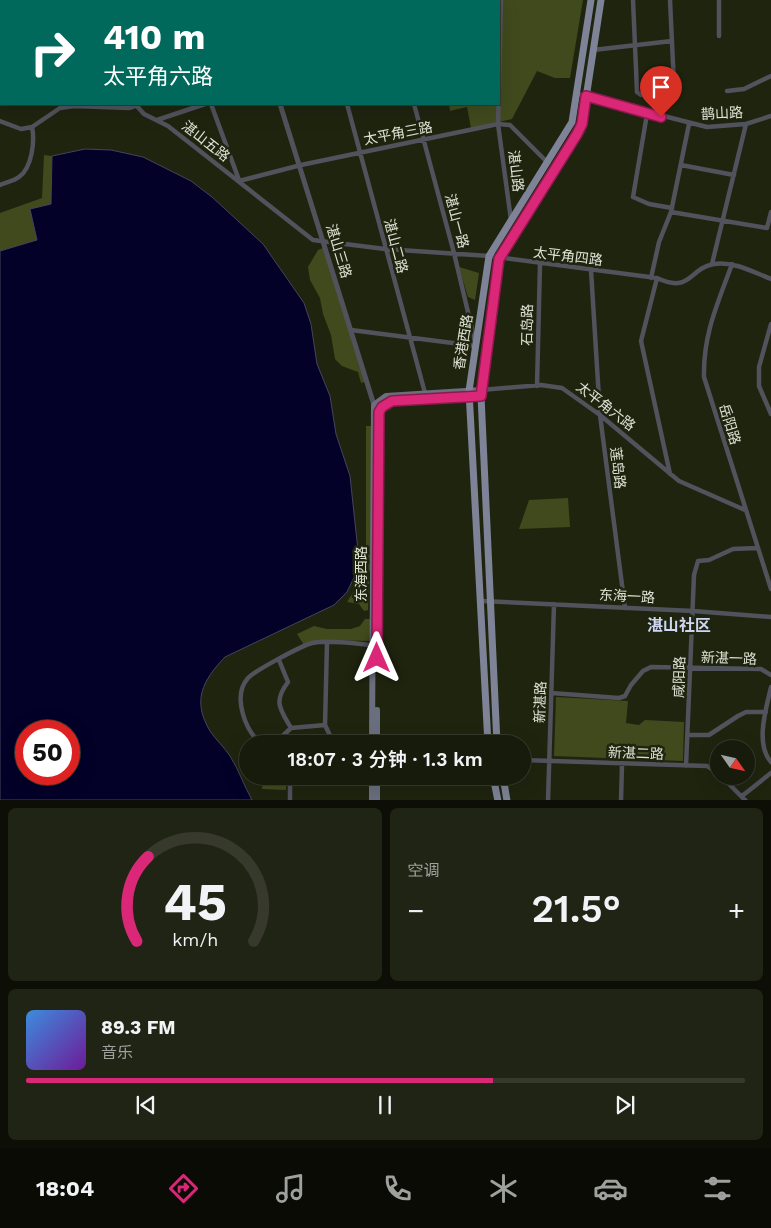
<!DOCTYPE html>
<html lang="zh">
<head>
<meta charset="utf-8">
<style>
  :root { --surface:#171b0b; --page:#202414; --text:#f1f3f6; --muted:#9ea19d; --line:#36392c; --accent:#db2777 }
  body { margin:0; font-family:"Work Sans","Noto Sans SC",sans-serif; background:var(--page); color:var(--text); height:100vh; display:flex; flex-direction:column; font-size:19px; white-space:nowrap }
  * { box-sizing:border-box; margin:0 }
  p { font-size:16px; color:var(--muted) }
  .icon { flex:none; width:28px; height:28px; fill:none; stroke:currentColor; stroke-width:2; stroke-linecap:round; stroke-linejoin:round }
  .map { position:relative; height:800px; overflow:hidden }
  .drawer { display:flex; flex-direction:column; gap:8px; padding:8px; background:#0d0f06; flex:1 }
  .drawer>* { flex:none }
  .guide { position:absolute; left:0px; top:0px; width:500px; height:105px; box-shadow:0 5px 20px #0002,0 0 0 1px var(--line); background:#00695c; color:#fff; overflow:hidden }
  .needle { width:32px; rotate:124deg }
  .fabs { position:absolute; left:710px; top:740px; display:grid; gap:10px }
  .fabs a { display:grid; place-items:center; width:45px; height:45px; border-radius:50%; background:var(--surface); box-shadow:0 5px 20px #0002,0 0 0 1px var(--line); font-size:25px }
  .speed { position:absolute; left:15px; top:720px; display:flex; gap:10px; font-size:25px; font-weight:700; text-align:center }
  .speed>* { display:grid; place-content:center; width:65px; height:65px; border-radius:50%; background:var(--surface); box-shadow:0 5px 20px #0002,0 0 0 1px var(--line); line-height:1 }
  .speed .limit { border:8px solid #d22; background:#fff; color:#111 }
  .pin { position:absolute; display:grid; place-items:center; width:42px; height:42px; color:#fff; margin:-51px -21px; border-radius:50% 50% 50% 0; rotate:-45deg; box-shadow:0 0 5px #0007 }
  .pin .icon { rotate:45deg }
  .me { position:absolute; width:55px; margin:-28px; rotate:0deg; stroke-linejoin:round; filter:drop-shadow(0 0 4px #0008) }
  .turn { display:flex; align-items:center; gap:18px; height:105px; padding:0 20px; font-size:22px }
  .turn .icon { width:65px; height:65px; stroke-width:2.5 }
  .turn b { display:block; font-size:35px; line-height:42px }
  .big { font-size:38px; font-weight:600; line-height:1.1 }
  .drawer .widget { flex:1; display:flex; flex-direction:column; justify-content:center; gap:8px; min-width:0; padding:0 18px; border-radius:8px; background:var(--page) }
  .drawer .dial { align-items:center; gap:0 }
  .dial svg { height:130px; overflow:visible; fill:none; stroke:var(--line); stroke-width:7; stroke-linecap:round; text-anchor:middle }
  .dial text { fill:var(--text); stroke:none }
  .song { display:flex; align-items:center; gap:15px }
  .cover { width:60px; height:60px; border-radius:8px; background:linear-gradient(135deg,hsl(210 70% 55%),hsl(280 70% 35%)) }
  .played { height:5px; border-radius:2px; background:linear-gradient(90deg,var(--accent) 65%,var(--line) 65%) }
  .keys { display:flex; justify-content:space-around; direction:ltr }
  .heat { display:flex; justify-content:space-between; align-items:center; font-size:28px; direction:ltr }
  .drawer .tiles { flex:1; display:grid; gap:8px; grid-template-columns:1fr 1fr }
  .widget:last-child { grid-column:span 2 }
  .trip { position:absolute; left:239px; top:735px; width:292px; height:50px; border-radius:25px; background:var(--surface); box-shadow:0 5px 20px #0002,0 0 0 1px var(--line); font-weight:600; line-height:50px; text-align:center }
  .menu { display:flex; height:80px; justify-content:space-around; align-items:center; background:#090b04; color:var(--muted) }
  .menu .icon { width:35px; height:35px }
  .menu .on { color:var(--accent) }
  .menu b { font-size:22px; color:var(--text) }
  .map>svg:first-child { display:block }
  .green { fill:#404a1d }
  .water { fill:#040129; stroke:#45445c; fill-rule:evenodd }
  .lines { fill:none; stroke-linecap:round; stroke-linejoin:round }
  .minor { stroke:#50525c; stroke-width:4.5 }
  .tertiary { stroke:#50525c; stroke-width:5 }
  .secondary { stroke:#6a6e7e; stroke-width:6 }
  .primary { stroke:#7e8397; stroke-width:7 }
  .route-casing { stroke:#8e194d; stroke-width:12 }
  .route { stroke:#db2777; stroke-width:9 }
  .labels { text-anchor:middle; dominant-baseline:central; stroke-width:5; stroke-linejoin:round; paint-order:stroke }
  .street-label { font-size:14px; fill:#dde1d3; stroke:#1f240f }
  .quarter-label { font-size:16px; font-weight:bold; fill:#ced6f2; stroke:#1f240f }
</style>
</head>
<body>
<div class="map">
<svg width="771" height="801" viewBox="0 0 771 801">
  <rect width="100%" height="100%" fill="#1f240f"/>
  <path class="green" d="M434,0H583L570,78H555L537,71L512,119L471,128L467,107L450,111L449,104H499V1Z
    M44,155L52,156L51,205L30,209L37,240L0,251V213L42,198Z
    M323,248L365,382L361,383L358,372L342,366L335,359L331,335L323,314L320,298L310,280L308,267L318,250Z
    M459,267L479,273L475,300L468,297Z
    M366,426H371V572H366Z
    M568,498L570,527L519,529L529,500Z
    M362,578H369L368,610L364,611L359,604L347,602Z
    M365,619H370V641L325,640L304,645L297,634L314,626L327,629H351L360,626Z
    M556,697L628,701L626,723L639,725L645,720L684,722L683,761L554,756Z
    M263,776H286V790L262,789Z"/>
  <path class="water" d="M85,149L111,150L143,157L191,181L212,197L263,244L304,303L311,324L317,364L330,396L336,434L350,476L359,560L357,571L347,592L334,605L225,657C202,681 192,701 210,731C216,740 224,747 230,756C239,770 244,786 252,800H0V251L37,240L30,209L51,204L52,156ZM26,731H69V774H26Z"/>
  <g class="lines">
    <path class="minor" d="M11,0V1
      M319,0L320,1
      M385,0L386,1
      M501,0L498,124L511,220
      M633,0L637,92L641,95L673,94L674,85L670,0
      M201,1L203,0
      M719,36V0
      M593,50L672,41
      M727,91L744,89L771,76
      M577,94L707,127L746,124L771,116
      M135,104L144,114L168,126L313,240L385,249L489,256L657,278C691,294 689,268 714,264C734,261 753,272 771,279
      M211,104L239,180
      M347,104L425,393
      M647,114L633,197L649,204L672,208
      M157,120L205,104
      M0,121L21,129L32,127L60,108L74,106L129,108L135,106
      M689,124L671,212L767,228L771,212
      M681,165L734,175
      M239,181L301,165L498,124L510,125L548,163
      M0,185C6,182 14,181 19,177C32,168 35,141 32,127
      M712,264L746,124
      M732,264C718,303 703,334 704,377L771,589
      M591,270L600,415L625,608
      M651,278L659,242L671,212
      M657,278L641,341L670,474
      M771,324L759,367V386L771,414
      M351,330L476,346L454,253L414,104
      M537,386L540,264
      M481,390L541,385L562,388L600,415L679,481L745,510
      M481,601L693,611L771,617
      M327,643L325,725L334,744
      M279,660L288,682C273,702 280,709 291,728
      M771,687C766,709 755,744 771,762
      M551,693L619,698L625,696L631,685L643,671L651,667L761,669L771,675
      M688,735H709L738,716L746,712H766
      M261,744C245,730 232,696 248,678C256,670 301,646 312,643C328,639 357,644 373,645
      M274,744L291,728L325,725
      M522,760L707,766L719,774
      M686,766L694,575L698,561L709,560L733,549L757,548
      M290,776V801
      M721,776L746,801
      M742,796L771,773
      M548,801L554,604
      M621,801L622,764"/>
    <path class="tertiary" d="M245,0V1
      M280,104L374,405"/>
    <path class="secondary" d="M378,455L379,412L381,407L391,401L481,396
      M377,710V744
      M372,744L374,405L386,396L481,390
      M372,776V801
      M377,776V801"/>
    <path class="primary" d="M488,744L469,391L489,256L572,122L591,0
      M497,744L481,396L499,259L582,124L601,0
      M493,776L498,801
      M503,776L507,801"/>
  </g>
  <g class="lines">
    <g class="route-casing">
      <path id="route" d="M377,658L379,412L382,407L392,401L481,396L499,259L577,134L582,124L586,96L661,117"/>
    </g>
    <use href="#route" class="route"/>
  </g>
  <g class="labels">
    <g class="street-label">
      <text transform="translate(722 113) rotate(-3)">鹊山路</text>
      <text transform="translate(398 133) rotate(-11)">太平角三路</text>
      <text transform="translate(206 141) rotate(38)">湛山五路</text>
      <text transform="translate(516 171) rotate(83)">湛山路</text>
      <text transform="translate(457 221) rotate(75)">湛山一路</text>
      <text transform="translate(396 246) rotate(75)">湛山二路</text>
      <text transform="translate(339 251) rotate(73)">湛山三路</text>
      <text transform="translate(568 256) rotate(7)">太平角四路</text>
      <text transform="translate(527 325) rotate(-89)">石岛路</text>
      <text transform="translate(463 342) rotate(-81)">香港西路</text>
      <text transform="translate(606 406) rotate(38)">太平角六路</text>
      <text transform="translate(730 424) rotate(73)">岳阳路</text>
      <text transform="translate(618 468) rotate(83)">莲岛路</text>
      <text transform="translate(361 574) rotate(-90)">东海西路</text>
      <text transform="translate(627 596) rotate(3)">东海一路</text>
      <text transform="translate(729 658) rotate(2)">新湛一路</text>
      <text transform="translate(679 677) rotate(-88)">咸阳路</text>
      <text transform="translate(540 702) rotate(-88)">新湛路</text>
      <text transform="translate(636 753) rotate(2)">新湛二路</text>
    </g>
    <g class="quarter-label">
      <text x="679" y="625">湛山社区</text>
    </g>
  </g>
</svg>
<div class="fabs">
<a><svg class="needle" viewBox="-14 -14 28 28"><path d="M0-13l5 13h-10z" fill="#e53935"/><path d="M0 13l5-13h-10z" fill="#9ea19d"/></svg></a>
</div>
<div class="speed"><div class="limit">50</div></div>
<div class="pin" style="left:661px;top:117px;background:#d93025"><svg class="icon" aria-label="arrive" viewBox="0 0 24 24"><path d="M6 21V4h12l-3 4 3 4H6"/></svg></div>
<svg class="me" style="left:377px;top:658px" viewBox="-20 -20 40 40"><path d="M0-17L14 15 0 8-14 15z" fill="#db2777" stroke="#fff" stroke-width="4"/></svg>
<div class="trip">18:07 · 3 分钟 · 1.3 km</div>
<div class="guide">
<div class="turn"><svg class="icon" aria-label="right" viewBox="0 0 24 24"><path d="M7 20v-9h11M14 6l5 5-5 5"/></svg><div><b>410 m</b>太平角六路</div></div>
</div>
</div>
<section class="drawer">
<div class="tiles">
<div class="widget dial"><svg viewBox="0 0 100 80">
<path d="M14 69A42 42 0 1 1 86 69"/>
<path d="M14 69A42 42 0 0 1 21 17" stroke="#db2777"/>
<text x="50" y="56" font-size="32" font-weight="700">45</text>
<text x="50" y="72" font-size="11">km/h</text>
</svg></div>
<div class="widget"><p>空调</p>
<div class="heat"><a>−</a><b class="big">21.5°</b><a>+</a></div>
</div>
<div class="widget">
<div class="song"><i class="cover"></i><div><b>89.3 FM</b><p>音乐</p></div></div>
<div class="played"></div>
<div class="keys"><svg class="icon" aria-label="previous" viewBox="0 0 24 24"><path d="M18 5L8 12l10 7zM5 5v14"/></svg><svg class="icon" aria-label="pause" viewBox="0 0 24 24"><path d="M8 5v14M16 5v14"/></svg><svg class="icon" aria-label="next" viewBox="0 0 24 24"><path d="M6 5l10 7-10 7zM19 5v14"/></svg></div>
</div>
</div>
</section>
<nav class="menu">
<b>18:04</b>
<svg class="icon on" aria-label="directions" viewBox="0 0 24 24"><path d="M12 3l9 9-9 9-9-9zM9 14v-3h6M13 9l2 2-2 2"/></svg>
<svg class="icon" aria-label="music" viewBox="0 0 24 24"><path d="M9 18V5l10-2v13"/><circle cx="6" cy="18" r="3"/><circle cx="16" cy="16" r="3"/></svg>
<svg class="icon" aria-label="phone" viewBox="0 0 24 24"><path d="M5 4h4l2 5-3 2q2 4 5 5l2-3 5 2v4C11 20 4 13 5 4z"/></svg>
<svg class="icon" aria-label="climate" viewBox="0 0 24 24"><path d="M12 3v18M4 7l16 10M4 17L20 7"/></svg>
<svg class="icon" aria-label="car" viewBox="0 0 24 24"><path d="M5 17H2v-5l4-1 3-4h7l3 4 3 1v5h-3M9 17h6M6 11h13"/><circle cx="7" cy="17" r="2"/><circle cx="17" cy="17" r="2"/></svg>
<svg class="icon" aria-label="filters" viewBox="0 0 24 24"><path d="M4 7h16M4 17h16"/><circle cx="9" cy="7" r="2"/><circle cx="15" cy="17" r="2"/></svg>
</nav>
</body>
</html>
